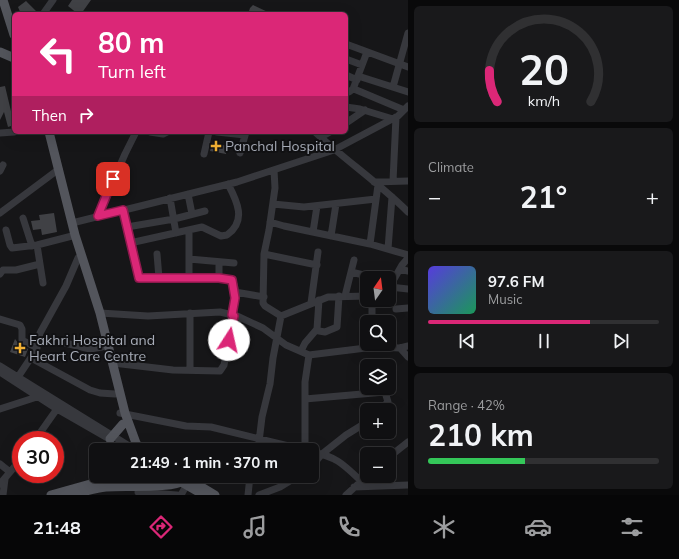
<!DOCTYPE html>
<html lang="en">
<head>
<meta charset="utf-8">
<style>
  :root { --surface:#101012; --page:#19191b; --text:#f1f3f6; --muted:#9c9d9f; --line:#303032; --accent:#db2777 }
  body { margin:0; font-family:Mulish,sans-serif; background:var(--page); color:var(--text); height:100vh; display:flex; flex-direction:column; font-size:15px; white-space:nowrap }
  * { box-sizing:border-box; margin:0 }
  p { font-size:13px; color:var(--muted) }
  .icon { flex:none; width:22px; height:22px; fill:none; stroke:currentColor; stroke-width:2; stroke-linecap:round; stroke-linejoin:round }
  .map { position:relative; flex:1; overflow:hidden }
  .sheet { display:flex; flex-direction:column; gap:6px; padding:6px; background:#09090a; width:271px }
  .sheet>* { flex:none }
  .hud { position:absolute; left:12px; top:12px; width:336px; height:122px; border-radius:6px; box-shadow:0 4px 16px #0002,0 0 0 1px var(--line); background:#db2777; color:#fff; overflow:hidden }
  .needle { width:26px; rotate:14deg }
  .fabs { position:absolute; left:360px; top:271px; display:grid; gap:8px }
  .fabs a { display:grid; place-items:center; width:36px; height:36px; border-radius:6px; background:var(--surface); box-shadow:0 4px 16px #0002,0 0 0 1px var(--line); font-size:20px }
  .speed { position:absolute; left:12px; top:431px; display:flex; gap:8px; font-size:20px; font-weight:700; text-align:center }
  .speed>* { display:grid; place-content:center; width:52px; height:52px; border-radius:50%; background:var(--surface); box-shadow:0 4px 16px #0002,0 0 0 1px var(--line); line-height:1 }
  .speed .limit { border:6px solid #d22; background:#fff; color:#111 }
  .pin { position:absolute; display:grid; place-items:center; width:34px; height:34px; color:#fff; margin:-17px; border-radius:8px; box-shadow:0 2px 6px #0006 }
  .me { position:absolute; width:44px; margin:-22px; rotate:10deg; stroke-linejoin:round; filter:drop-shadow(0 0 3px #0008) }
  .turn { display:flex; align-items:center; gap:14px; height:84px; padding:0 20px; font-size:18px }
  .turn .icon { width:52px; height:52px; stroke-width:2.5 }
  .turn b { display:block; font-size:28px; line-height:34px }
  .then { display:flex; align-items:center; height:38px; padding:0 20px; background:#0003; gap:8px; font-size:15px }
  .big { font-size:30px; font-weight:700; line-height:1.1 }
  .sheet .widget { flex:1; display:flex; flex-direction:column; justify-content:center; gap:6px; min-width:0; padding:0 14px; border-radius:6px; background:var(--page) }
  .sheet .dial { align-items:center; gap:0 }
  .dial svg { height:104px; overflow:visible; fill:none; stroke:var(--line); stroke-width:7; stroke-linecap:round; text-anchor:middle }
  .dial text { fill:var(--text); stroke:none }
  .song { display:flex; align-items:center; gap:12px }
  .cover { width:48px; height:48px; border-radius:6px; background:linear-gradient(135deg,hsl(250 70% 55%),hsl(150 70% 35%)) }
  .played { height:4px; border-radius:2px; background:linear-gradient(90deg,var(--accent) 70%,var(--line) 70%) }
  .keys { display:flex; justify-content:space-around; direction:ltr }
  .heat { display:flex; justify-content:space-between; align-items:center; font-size:22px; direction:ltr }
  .charge { height:6px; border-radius:3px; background:linear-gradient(90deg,#34c759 42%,var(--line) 0) }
  .trip { position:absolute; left:89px; top:443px; width:230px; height:40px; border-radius:6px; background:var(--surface); box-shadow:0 4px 16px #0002,0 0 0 1px var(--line); font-weight:700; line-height:40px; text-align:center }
  .tabs { display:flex; height:64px; justify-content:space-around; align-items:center; background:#060607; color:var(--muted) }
  .tabs .icon { width:28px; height:28px }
  .tabs .active { color:var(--accent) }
  .tabs b { font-size:18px; color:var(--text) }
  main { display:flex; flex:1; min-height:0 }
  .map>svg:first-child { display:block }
  .building { fill:#404145 }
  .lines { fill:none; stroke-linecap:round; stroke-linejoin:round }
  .minor { stroke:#37383d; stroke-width:7 }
  .major { stroke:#53555c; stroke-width:9 }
  .route-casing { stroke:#8e194d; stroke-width:10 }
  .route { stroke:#db2777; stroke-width:7 }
  .poi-dot { fill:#f2b134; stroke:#111113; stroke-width:1.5 }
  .labels { text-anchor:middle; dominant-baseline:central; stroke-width:4; stroke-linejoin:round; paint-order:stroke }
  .poi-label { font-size:14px; fill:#a8adb8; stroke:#111113; text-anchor:start }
</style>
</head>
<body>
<main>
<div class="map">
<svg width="408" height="495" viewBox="0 0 408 495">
  <rect width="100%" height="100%" fill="#161618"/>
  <path class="building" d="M72,0H91L81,14H78L68,6Z
    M26,1L38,13V14H21L18,7Z
    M253,5L272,14H248L250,8Z
    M5,86L14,124V125L8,127L4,112L0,120V87Z
    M212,143L227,146L226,154L210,151Z
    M54,213L57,232L42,235L41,229L33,230L31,221L40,220L39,215Z
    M15,339L19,344L28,349L25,357L10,352Z"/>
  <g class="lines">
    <path class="minor" d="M43,14L53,0
      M346,44L408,67
      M346,59L362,65
      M346,75L357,80
      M358,76L408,92
      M393,87L408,33
      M354,89L404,110
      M346,91L349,92L353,89L367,52
      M346,107L360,109L393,119
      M346,123L365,110
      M150,132L163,134L167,132
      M217,132L245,135
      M315,132C345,160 379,183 408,212
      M0,133L14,132
      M321,137L330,132
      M240,153L246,132
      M204,154L209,132
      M274,170L275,188L269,230L264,254L263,303L265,306L281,316
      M0,171L3,165
      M393,181L396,117
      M374,182L408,181
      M188,194L192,214
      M170,198L176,233
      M273,204L304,207L376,199
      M123,209L139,278L231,279C239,288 234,304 232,315
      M0,213L59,169
      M98,216L125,154L136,132
      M23,218L32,246
      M270,222L284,226L370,244L408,255
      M72,223L237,182L334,150L398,116L408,106
      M127,227L174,219L205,211
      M6,230L10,245L12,248L37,245L72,236
      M189,231V278
      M313,232L317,206
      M331,236L336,204
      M130,243L202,227L221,236L227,235C247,221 237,201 228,184
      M370,244L378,185
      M37,245L43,283
      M388,249L392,197
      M157,254L159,278
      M264,254L317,265
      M189,259L234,263
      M400,269L408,271
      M351,272L376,278
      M0,274L3,270H16L40,264
      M219,278V262
      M390,287L408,289
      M389,288L402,265L408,258
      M235,292L264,297
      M345,296L354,260
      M319,300L317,329L319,331L325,332L337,327L339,296
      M311,303L318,252
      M396,309L408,308
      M100,313L148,316L220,312L237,316L263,328L286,345L309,355L374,347L400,348L408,346
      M0,319L20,325L22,329V340L37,348
      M371,322L372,317V300
      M65,343L90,349L102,347
      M400,348L408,357
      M301,351L305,343L317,329
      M31,358L90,390L100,393L115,394
      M113,363L173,370L220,371L224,365L234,315
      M0,366L134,449H140
      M190,370V313
      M0,372L57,409L111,440
      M16,380L36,350L40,333L66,286L78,258
      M305,399L385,392L388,402L379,410
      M0,409L40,396
      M120,413L186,426L211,427L305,450
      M35,440L59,406
      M258,450L262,417L270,384L273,358L281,316L328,297L367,296
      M305,450V382L309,355
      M312,452C337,457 343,464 361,481
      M389,457L408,442
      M0,464L10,472
      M312,466L322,454L346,435L367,422
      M0,484L21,459
      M354,487L408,485
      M138,492L177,495
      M3,495L5,479
      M181,495L186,486
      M248,495L250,476
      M259,495L280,487L298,476
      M346,495L367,476"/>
    <path class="major" d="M3,0L14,35
      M0,52L14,58
      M49,132L75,235L100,313L125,413L136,443L141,450
      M110,439L123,424
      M171,476L204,495
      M185,477L215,495
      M51,495L101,481L148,479L151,476
      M72,495C83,492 94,488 106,487C129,485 169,490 188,479"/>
  </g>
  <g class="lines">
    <g class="route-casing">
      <path id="route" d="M113,179L98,216L123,210L139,278H219L232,280L235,298L232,315L234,316L229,340"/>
    </g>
    <use href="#route" class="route"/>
  </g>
  <g class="poi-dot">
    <path d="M214 140h4v4h4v4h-4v4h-4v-4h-4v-4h4z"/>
    <path d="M18 342h4v4h4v4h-4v4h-4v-4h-4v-4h4z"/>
  </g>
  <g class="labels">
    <g class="poi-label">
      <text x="225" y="146">Panchal Hospital</text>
      <text x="29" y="340">Fakhri Hospital and<tspan x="29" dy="16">Heart Care Centre</tspan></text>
    </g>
  </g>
</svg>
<div class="fabs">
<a><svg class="needle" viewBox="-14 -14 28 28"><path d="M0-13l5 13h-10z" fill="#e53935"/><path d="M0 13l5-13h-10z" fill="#9c9d9f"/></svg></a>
<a><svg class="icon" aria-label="search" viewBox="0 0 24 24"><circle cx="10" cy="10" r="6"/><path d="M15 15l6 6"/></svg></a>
<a><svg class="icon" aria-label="layers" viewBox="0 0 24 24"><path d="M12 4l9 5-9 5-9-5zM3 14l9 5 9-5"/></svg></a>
<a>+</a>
<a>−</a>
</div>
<div class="speed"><div class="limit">30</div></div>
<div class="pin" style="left:113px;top:179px;background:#d93025"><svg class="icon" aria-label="arrive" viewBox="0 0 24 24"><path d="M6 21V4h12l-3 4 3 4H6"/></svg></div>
<svg class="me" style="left:229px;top:340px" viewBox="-20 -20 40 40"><circle r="19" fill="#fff"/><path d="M0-13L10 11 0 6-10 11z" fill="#db2777"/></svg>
<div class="trip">21:49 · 1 min · 370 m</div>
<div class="hud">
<div class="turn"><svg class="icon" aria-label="left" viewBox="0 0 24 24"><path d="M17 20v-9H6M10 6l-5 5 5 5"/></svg><div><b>80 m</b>Turn left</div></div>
<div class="then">Then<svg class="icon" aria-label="right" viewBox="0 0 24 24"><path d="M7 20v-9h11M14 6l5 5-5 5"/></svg></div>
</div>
</div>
<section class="sheet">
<div class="widget dial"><svg viewBox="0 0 100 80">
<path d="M14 69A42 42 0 1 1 86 69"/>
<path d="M14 69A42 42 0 0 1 8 45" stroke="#db2777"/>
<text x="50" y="56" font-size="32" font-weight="700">20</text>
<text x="50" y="72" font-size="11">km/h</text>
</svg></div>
<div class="widget"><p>Climate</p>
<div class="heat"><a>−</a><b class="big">21°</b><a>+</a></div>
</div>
<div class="widget">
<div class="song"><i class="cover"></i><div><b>97.6 FM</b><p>Music</p></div></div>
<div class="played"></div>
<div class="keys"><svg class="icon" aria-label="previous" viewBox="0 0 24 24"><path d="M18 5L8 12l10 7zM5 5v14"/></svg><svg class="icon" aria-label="pause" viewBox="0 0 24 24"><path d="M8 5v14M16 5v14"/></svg><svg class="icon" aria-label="next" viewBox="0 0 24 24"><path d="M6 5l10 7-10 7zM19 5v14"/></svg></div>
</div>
<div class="widget"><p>Range · 42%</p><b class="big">210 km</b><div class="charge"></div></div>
</section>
</main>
<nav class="tabs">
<b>21:48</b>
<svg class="icon active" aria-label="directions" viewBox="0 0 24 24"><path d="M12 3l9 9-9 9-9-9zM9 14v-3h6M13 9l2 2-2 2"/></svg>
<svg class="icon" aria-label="music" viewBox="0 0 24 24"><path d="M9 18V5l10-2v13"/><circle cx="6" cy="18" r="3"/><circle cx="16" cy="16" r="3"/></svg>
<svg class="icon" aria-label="phone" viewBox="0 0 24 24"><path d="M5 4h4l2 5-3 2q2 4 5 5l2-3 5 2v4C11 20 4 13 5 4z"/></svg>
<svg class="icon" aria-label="climate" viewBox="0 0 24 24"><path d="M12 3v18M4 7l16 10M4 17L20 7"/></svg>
<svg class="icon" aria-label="car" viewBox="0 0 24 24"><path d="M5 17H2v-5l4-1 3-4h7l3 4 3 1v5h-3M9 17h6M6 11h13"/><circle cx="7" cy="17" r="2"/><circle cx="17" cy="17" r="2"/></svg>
<svg class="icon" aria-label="filters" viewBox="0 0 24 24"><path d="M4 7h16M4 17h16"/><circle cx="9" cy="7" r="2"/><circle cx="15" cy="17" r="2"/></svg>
</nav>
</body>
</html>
